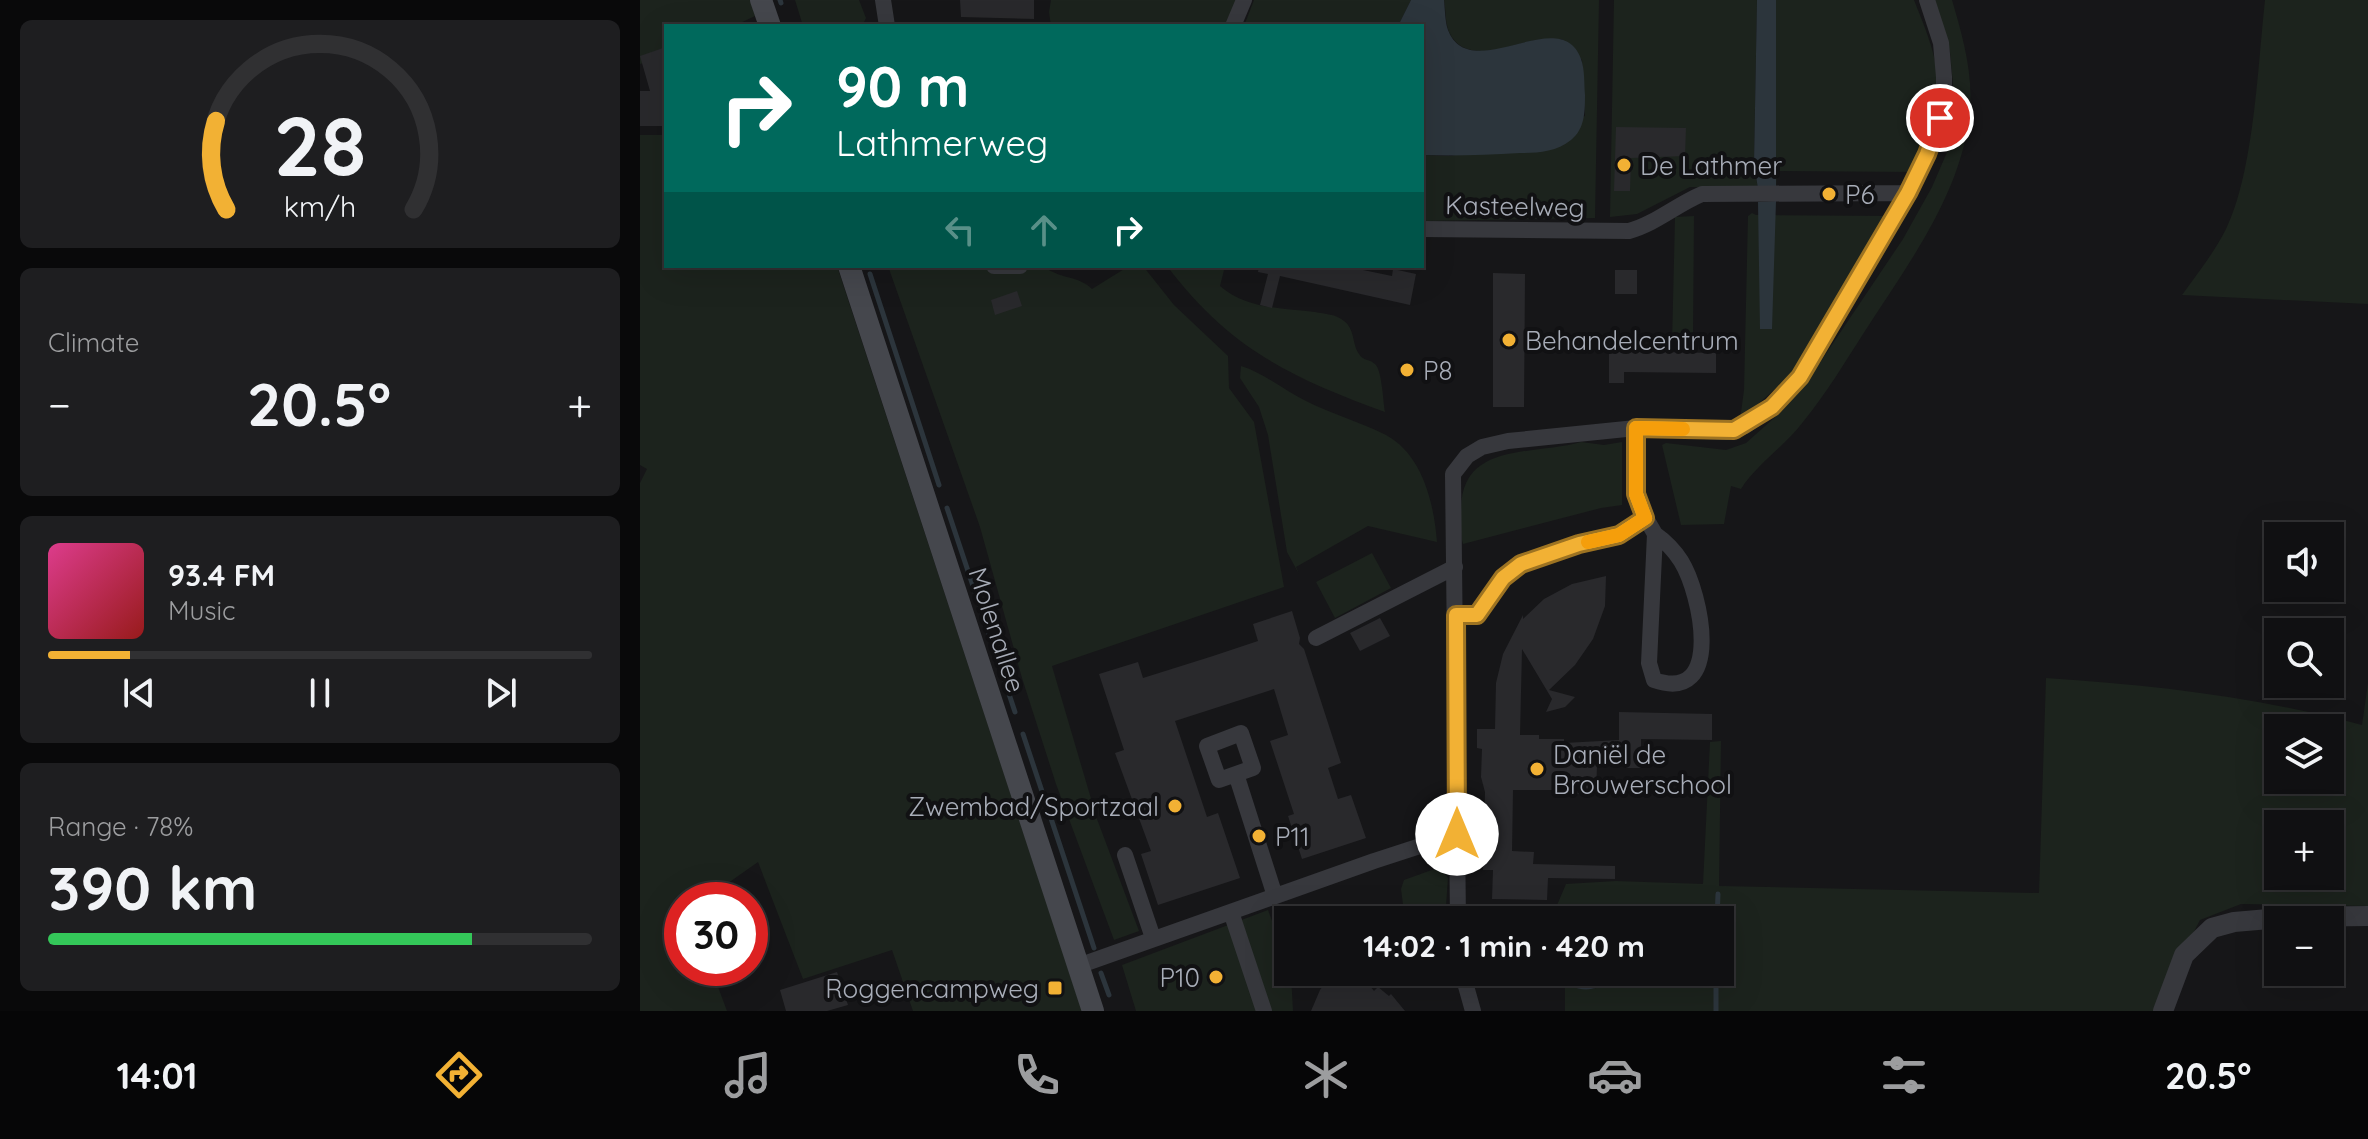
<!DOCTYPE html>
<html lang="en">
<head>
<meta charset="utf-8">
<style>
  :root { --surface:#101012; --page:#1e1e20; --text:#f1f3f6; --muted:#9c9d9f; --line:#303032; --accent:#f2b134 }
  body { margin:0; font-family:Quicksand,sans-serif; background:var(--page); color:var(--text); height:100vh; display:flex; flex-direction:column; font-size:30px; white-space:nowrap }
  * { box-sizing:border-box; margin:0 }
  p { font-size:26px; color:var(--muted) }
  .icon { flex:none; width:44px; height:44px; fill:none; stroke:currentColor; stroke-width:2; stroke-linecap:round; stroke-linejoin:round }
  .map { position:relative; flex:1; overflow:hidden }
  .sheet { display:flex; flex-direction:column; gap:20px; padding:20px; background:#09090a; width:640px }
  .sheet>* { flex:none }
  .hud { position:absolute; left:24px; top:24px; width:760px; height:244px; border-radius:0px; box-shadow:0 8px 32px #0002,0 0 0 2px var(--line); background:#00695c; color:#fff; overflow:hidden }
  .controls { position:absolute; left:1624px; top:522px; display:grid; gap:16px }
  .controls a { display:grid; place-items:center; width:80px; height:80px; border-radius:0px; background:var(--surface); box-shadow:0 8px 32px #0002,0 0 0 2px var(--line); font-size:40px }
  .speed { position:absolute; left:24px; top:882px; display:flex; gap:16px; font-size:40px; font-weight:700; text-align:center }
  .speed>* { display:grid; place-content:center; width:104px; height:104px; border-radius:50%; background:var(--surface); box-shadow:0 8px 32px #0002,0 0 0 2px var(--line); line-height:1 }
  .speed .limit { border:12px solid #d22; background:#fff; color:#111 }
  .pin { position:absolute; display:grid; place-items:center; width:68px; height:68px; color:#fff; margin:-34px; border:4px solid #fff; border-radius:50%; box-shadow:0 2px 8px #0007 }
  .me { position:absolute; width:88px; margin:-44px; rotate:0deg; stroke-linejoin:round; filter:drop-shadow(0 0 6px #0008) }
  .turn { display:flex; align-items:center; gap:28px; height:168px; padding:0 40px; font-size:36px }
  .turn .icon { width:104px; height:104px; stroke-width:2.5 }
  .turn b { display:block; font-size:56px; line-height:68px }
  .lanes { display:flex; align-items:center; height:76px; padding:0 40px; background:#0003; justify-content:center; gap:40px; direction:ltr }
  .lanes .off { opacity:.35 }
  .big { font-size:60px; font-weight:700; line-height:1.1 }
  .sheet .tile { flex:1; display:flex; flex-direction:column; justify-content:center; gap:12px; min-width:0; padding:0 28px; border-radius:12px; background:var(--page) }
  .sheet .dial { align-items:center; gap:0 }
  .dial svg { height:208px; overflow:visible; fill:none; stroke:var(--line); stroke-width:7; stroke-linecap:round; text-anchor:middle }
  .dial text { fill:var(--text); stroke:none }
  .song { display:flex; align-items:center; gap:24px }
  .cover { width:96px; height:96px; border-radius:12px; background:linear-gradient(135deg,hsl(330 70% 55%),hsl(0 70% 35%)) }
  .played { height:8px; border-radius:4px; background:linear-gradient(90deg,var(--accent) 15%,var(--line) 15%) }
  .keys { display:flex; justify-content:space-around; direction:ltr }
  .heat { display:flex; justify-content:space-between; align-items:center; font-size:44px; direction:ltr }
  .charge { height:12px; border-radius:6px; background:linear-gradient(90deg,#34c759 78%,var(--line) 0) }
  .trip { position:absolute; left:634px; top:906px; width:460px; height:80px; border-radius:0px; background:var(--surface); box-shadow:0 8px 32px #0002,0 0 0 2px var(--line); font-weight:700; line-height:80px; text-align:center }
  .tabs { display:flex; height:128px; justify-content:space-around; align-items:center; background:#060607; color:var(--muted) }
  .tabs .icon { width:56px; height:56px }
  .tabs .current { color:var(--accent) }
  .tabs b { font-size:36px; color:var(--text) }
  main { display:flex; flex:1; min-height:0 }
  .map>svg:first-child { display:block }
  .green { fill:#1c231d; fill-rule:evenodd }
  .water { fill:#2c353c }
  .lines { fill:none; stroke-linecap:round; stroke-linejoin:round }
  .stream { stroke:#2c353c; stroke-width:5 }
  .building { fill:#29292c }
  .minor { stroke:#37383d; stroke-width:16 }
  .tertiary { stroke:#37383d; stroke-width:20 }
  .secondary { stroke:#45474d; stroke-width:22 }
  .route-casing { stroke:#9d7322; stroke-width:20 }
  .route { stroke:#f2b134; stroke-width:14 }
  .slow { stroke:#f59e0b; stroke-width:14 }
  .poi-dot { fill:#f2b134; stroke:#111113; stroke-width:3 }
  .labels { text-anchor:middle; dominant-baseline:central; stroke-width:8; stroke-linejoin:round; paint-order:stroke }
  .poi-label { font-size:26px; fill:#a8adb8; stroke:#111113; text-anchor:start }
  .street-label { font-size:26px; fill:#a8adb8; stroke:#111113 }
</style>
</head>
<body>
<main>
<section class="sheet">
<div class="tile dial"><svg viewBox="0 0 100 80">
<path d="M14 69A42 42 0 1 1 86 69"/>
<path d="M14 69A42 42 0 0 1 10 35" stroke="#f2b134"/>
<text x="50" y="56" font-size="32" font-weight="700">28</text>
<text x="50" y="72" font-size="11">km/h</text>
</svg></div>
<div class="tile"><p>Climate</p>
<div class="heat"><a>−</a><b class="big">20.5°</b><a>+</a></div>
</div>
<div class="tile">
<div class="song"><i class="cover"></i><div><b>93.4 FM</b><p>Music</p></div></div>
<div class="played"></div>
<div class="keys"><svg class="icon" aria-label="previous" viewBox="0 0 24 24"><path d="M18 5L8 12l10 7zM5 5v14"/></svg><svg class="icon" aria-label="pause" viewBox="0 0 24 24"><path d="M8 5v14M16 5v14"/></svg><svg class="icon" aria-label="next" viewBox="0 0 24 24"><path d="M6 5l10 7-10 7zM19 5v14"/></svg></div>
</div>
<div class="tile"><p>Range · 78%</p><b class="big">390 km</b><div class="charge"></div></div>
</section>
<div class="map">
<svg width="1728" height="1011" viewBox="0 0 1728 1011">
  <rect width="100%" height="100%" fill="#161618"/>
  <path class="green" d="M0,0H110L115,16L94,26H26V56L0,64Z
    M155,0H219L226,18L222,26H163Z
    M411,0H597L586,26H411L409,12Z
    M614,0H771L758,26H604Z
    M804,0H959L955,218L782,221V155L811,156L945,116L942,60L922,39C913,39 904,39 896,40C869,45 825,66 809,32C805,23 806,10 804,0Z
    M974,0H1117L1114,163L1118,189L1050,187L997,214L970,217Z
    M1136,0H1274C1283,23 1294,48 1297,73C1302,107 1286,141 1275,172L1137,171L1136,189Z
    M1293,0H1312C1322,34 1333,72 1330,108C1324,191 1268,264 1225,331C1205,362 1186,394 1163,422C1145,446 1117,464 1101,489L1091,486L1084,524L1041,525L1022,445L1026,443L1086,450L1106,443L1142,411L1167,382L1263,239L1292,187L1311,143L1316,117L1310,52Z
    M1625,0H1728V304L1542,295C1557,274 1574,253 1586,229C1614,172 1618,64 1625,0Z
    M0,135H26V266H197L442,1011H273L252,950L163,979L118,862L64,900H42V968H71L87,1011H0V483L7,469L0,465Z
    M1112,213L1116,215L1256,216L1152,374L1100,420L1104,390L1108,216Z
    M1054,216L1053,336L1051,342L1032,344L1035,217Z
    M248,266H403C421,280 438,275 452,289L489,266H503L534,305L588,356L589,388L614,422L644,587L412,666L457,819L499,931L474,940L416,784L382,678L340,527Z
    M527,266H585L580,286C606,309 642,308 675,312C685,314 696,314 704,321C715,329 712,344 719,354C723,361 730,359 735,364C742,370 743,401 745,412C650,377 590,349 527,266Z
    M601,366C624,373 645,391 666,401C692,414 720,422 746,435C783,455 794,504 797,542L728,526L656,567L659,574L647,552L628,435L619,407L600,378Z
    M941,442L964,445L982,442V505L961,508L823,544C820,534 821,523 821,512C820,441 892,456 941,442Z
    M732,553L751,588L695,618L676,582Z
    M1406,678C1515,685 1617,697 1722,725L1728,683V906L1601,904L1560,920L1544,951L1520,1011H925V981C947,995 965,989 982,972H1080V920H1027L1021,914L1014,913C992,914 964,907 946,920H824L825,909L912,917L926,884L976,881L1063,884L1070,742L1081,741L1079,886L1399,893ZM1638,728H1690V780H1638ZM1638,824H1690V876H1638Z
    M800,867L808,878L805,920H765L761,889L764,880Z
    M628,910L648,965V972L651,974L653,1011H496L482,965Z"/>
  <path class="water" d="M771,0H804C805,9 805,22 808,30C830,87 921,2 941,59C945,70 944,84 945,95C945,111 945,129 931,140C916,152 898,153 880,153C847,155 815,156 782,155V26H758Z
    M1117,0H1136V189H1118L1114,163Z
    M1136,201L1132,329H1120L1118,202Z
    M965,912L1014,913L1021,914L1027,920H946L954,914Z
    M917,972H982C963,991 935,999 917,972Z"/>
  <g class="lines">
    <path class="stream" d="M140,0L141,3
      M230,274L299,485
      M307,508L375,712
      M383,734L454,948
      M1077,920L1078,894
      M461,973L469,995
      M1076,1011V972"/>
  </g>
  <path class="building" d="M320,0H394V19L321,17Z
    M26,47V126H0V91H10L0,56Z
    M976,127L1046,128L1045,156L991,158L990,191H974Z
    M619,266H723V270L752,276L753,269L776,274L770,305L640,276L632,308L620,305L628,274L618,272Z
    M975,270H997V294H975Z
    M853,273L885,274L884,407H853Z
    M377,291L382,306L355,315L351,300Z
    M969,351L1076,353V373L984,372V383H969Z
    M966,576L965,606L953,639L935,665L909,690L935,697L925,707L906,712L912,699L882,649L880,735H899V739H924V743L979,740V712L1072,714V740L1001,739V768H986V765H957L956,795L935,794V790H873L872,851L894,852L893,864L975,866V879L908,878L907,900L852,899L853,870H843L845,792L841,777L842,749L837,748V729H855L856,683L863,654L883,615V619L904,599L932,584Z
    M652,611L660,638L659,644L664,649L701,763L688,768L698,799L711,795L726,838L662,859L648,816L654,814L630,741L648,735L634,689L535,721L567,817L578,813L600,878L518,905L501,854L511,851L475,753L484,750L459,674L498,662L503,678L573,656L618,641L613,624Z
    M740,618L750,636L720,651L710,633Z
    M197,972L208,1005L187,1011H146L140,990Z
    M693,972H710L722,983L725,980L734,991L738,987L749,996L751,994L765,1011H671L680,990Z"/>
  <g class="lines">
    <path class="minor" d="M243,0L247,26
      M593,26L604,0
      M782,229L989,231C1015,224 1036,205 1062,194L1268,193
      M354,266H380
      M996,428V494L1000,508L1015,534L1009,663L1014,680C1085,705 1061,593 1041,561C1034,550 1025,541 1015,534
      M816,615H837L863,578L881,564L939,544L979,535L1005,518
      M676,638L815,567
      M596,774L579,780L567,746L601,733L613,768L596,774L635,896
      M485,855L513,938
      M591,912L624,1011
      M818,920L813,474L827,456L842,447L868,441L996,428L1086,432L1105,426L1132,407L1160,377L1268,193L1297,130L1304,96V77L1301,43L1287,0
      M438,966L734,861L817,834
      M822,972L833,1011"/>
    <path class="tertiary" d="M1523,1011L1544,955L1572,928L1594,922L1652,917L1728,916"/>
    <path class="secondary" d="M121,0L130,26
      M209,266L453,1011"/>
  </g>
  <g class="lines">
    <g class="route-casing">
      <path id="route" d="M817,834L816,615H837L863,578L881,564L939,544L979,535L1005,518L996,494V428L1094,430L1132,407L1160,377L1268,193L1287,154L1300,118"/>
    </g>
    <use href="#route" class="route"/>
    <path class="slow" d="M948,542L979,535L1005,518L996,494V428L1043,429"/>
  </g>
  <g class="poi-dot">
    <circle cx="984" cy="165" r="8"/>
    <circle cx="1189" cy="194" r="8"/>
    <circle cx="869" cy="340" r="8"/>
    <circle cx="767" cy="370" r="8"/>
    <circle cx="897" cy="769" r="8"/>
    <circle cx="535" cy="806" r="8"/>
    <circle cx="619" cy="836" r="8"/>
    <circle cx="576" cy="977" r="8"/>
    <rect x="407" y="980" width="16" height="16" rx="4"/>
  </g>
  <g class="labels">
    <g class="poi-label">
      <text x="1000" y="165">De Lathmer</text>
      <text x="1205" y="194">P6</text>
      <text x="885" y="340">Behandelcentrum</text>
      <text x="783" y="370">P8</text>
      <text x="913" y="754">Daniël de<tspan x="913" dy="30">Brouwerschool</tspan></text>
      <text x="519" y="806" text-anchor="end">Zwembad/Sportzaal</text>
      <text x="635" y="836">P11</text>
      <text x="560" y="977" text-anchor="end">P10</text>
      <text x="399" y="988" text-anchor="end">Roggencampweg</text>
    </g>
    <g class="street-label">
      <text transform="translate(875 206) rotate(1)">Kasteelweg</text>
      <text transform="translate(357 630) rotate(72)">Molenallee</text>
    </g>
  </g>
</svg>
<div class="controls">
<a><svg class="icon" aria-label="sound" viewBox="0 0 24 24"><path d="M4 9h4l5-4v14l-5-4H4zM17 9q2 3 0 6"/></svg></a>
<a><svg class="icon" aria-label="search" viewBox="0 0 24 24"><circle cx="10" cy="10" r="6"/><path d="M15 15l6 6"/></svg></a>
<a><svg class="icon" aria-label="layers" viewBox="0 0 24 24"><path d="M12 4l9 5-9 5-9-5zM3 14l9 5 9-5"/></svg></a>
<a>+</a>
<a>−</a>
</div>
<div class="speed"><div class="limit">30</div></div>
<div class="pin" style="left:1300px;top:118px;background:#d93025"><svg class="icon" aria-label="arrive" viewBox="0 0 24 24"><path d="M6 21V4h12l-3 4 3 4H6"/></svg></div>
<svg class="me" style="left:817px;top:834px" viewBox="-20 -20 40 40"><circle r="19" fill="#fff"/><path d="M0-13L10 11 0 6-10 11z" fill="#f2b134"/></svg>
<div class="trip">14:02 · 1 min · 420 m</div>
<div class="hud">
<div class="turn"><svg class="icon" aria-label="right" viewBox="0 0 24 24"><path d="M7 20v-9h11M14 6l5 5-5 5"/></svg><div><b>90 m</b>Lathmerweg</div></div>
<div class="lanes"><svg class="icon off" aria-label="left" viewBox="0 0 24 24"><path d="M17 20v-9H6M10 6l-5 5 5 5"/></svg><svg class="icon off" aria-label="ahead" viewBox="0 0 24 24"><path d="M12 20V5M6 11l6-6 6 6"/></svg><svg class="icon" aria-label="right" viewBox="0 0 24 24"><path d="M7 20v-9h11M14 6l5 5-5 5"/></svg></div>
</div>
</div>
</main>
<nav class="tabs">
<b>14:01</b>
<svg class="icon current" aria-label="directions" viewBox="0 0 24 24"><path d="M12 3l9 9-9 9-9-9zM9 14v-3h6M13 9l2 2-2 2"/></svg>
<svg class="icon" aria-label="music" viewBox="0 0 24 24"><path d="M9 18V5l10-2v13"/><circle cx="6" cy="18" r="3"/><circle cx="16" cy="16" r="3"/></svg>
<svg class="icon" aria-label="phone" viewBox="0 0 24 24"><path d="M5 4h4l2 5-3 2q2 4 5 5l2-3 5 2v4C11 20 4 13 5 4z"/></svg>
<svg class="icon" aria-label="climate" viewBox="0 0 24 24"><path d="M12 3v18M4 7l16 10M4 17L20 7"/></svg>
<svg class="icon" aria-label="car" viewBox="0 0 24 24"><path d="M5 17H2v-5l4-1 3-4h7l3 4 3 1v5h-3M9 17h6M6 11h13"/><circle cx="7" cy="17" r="2"/><circle cx="17" cy="17" r="2"/></svg>
<svg class="icon" aria-label="filters" viewBox="0 0 24 24"><path d="M4 7h16M4 17h16"/><circle cx="9" cy="7" r="2"/><circle cx="15" cy="17" r="2"/></svg>
<b>20.5°</b>
</nav>
</body>
</html>
